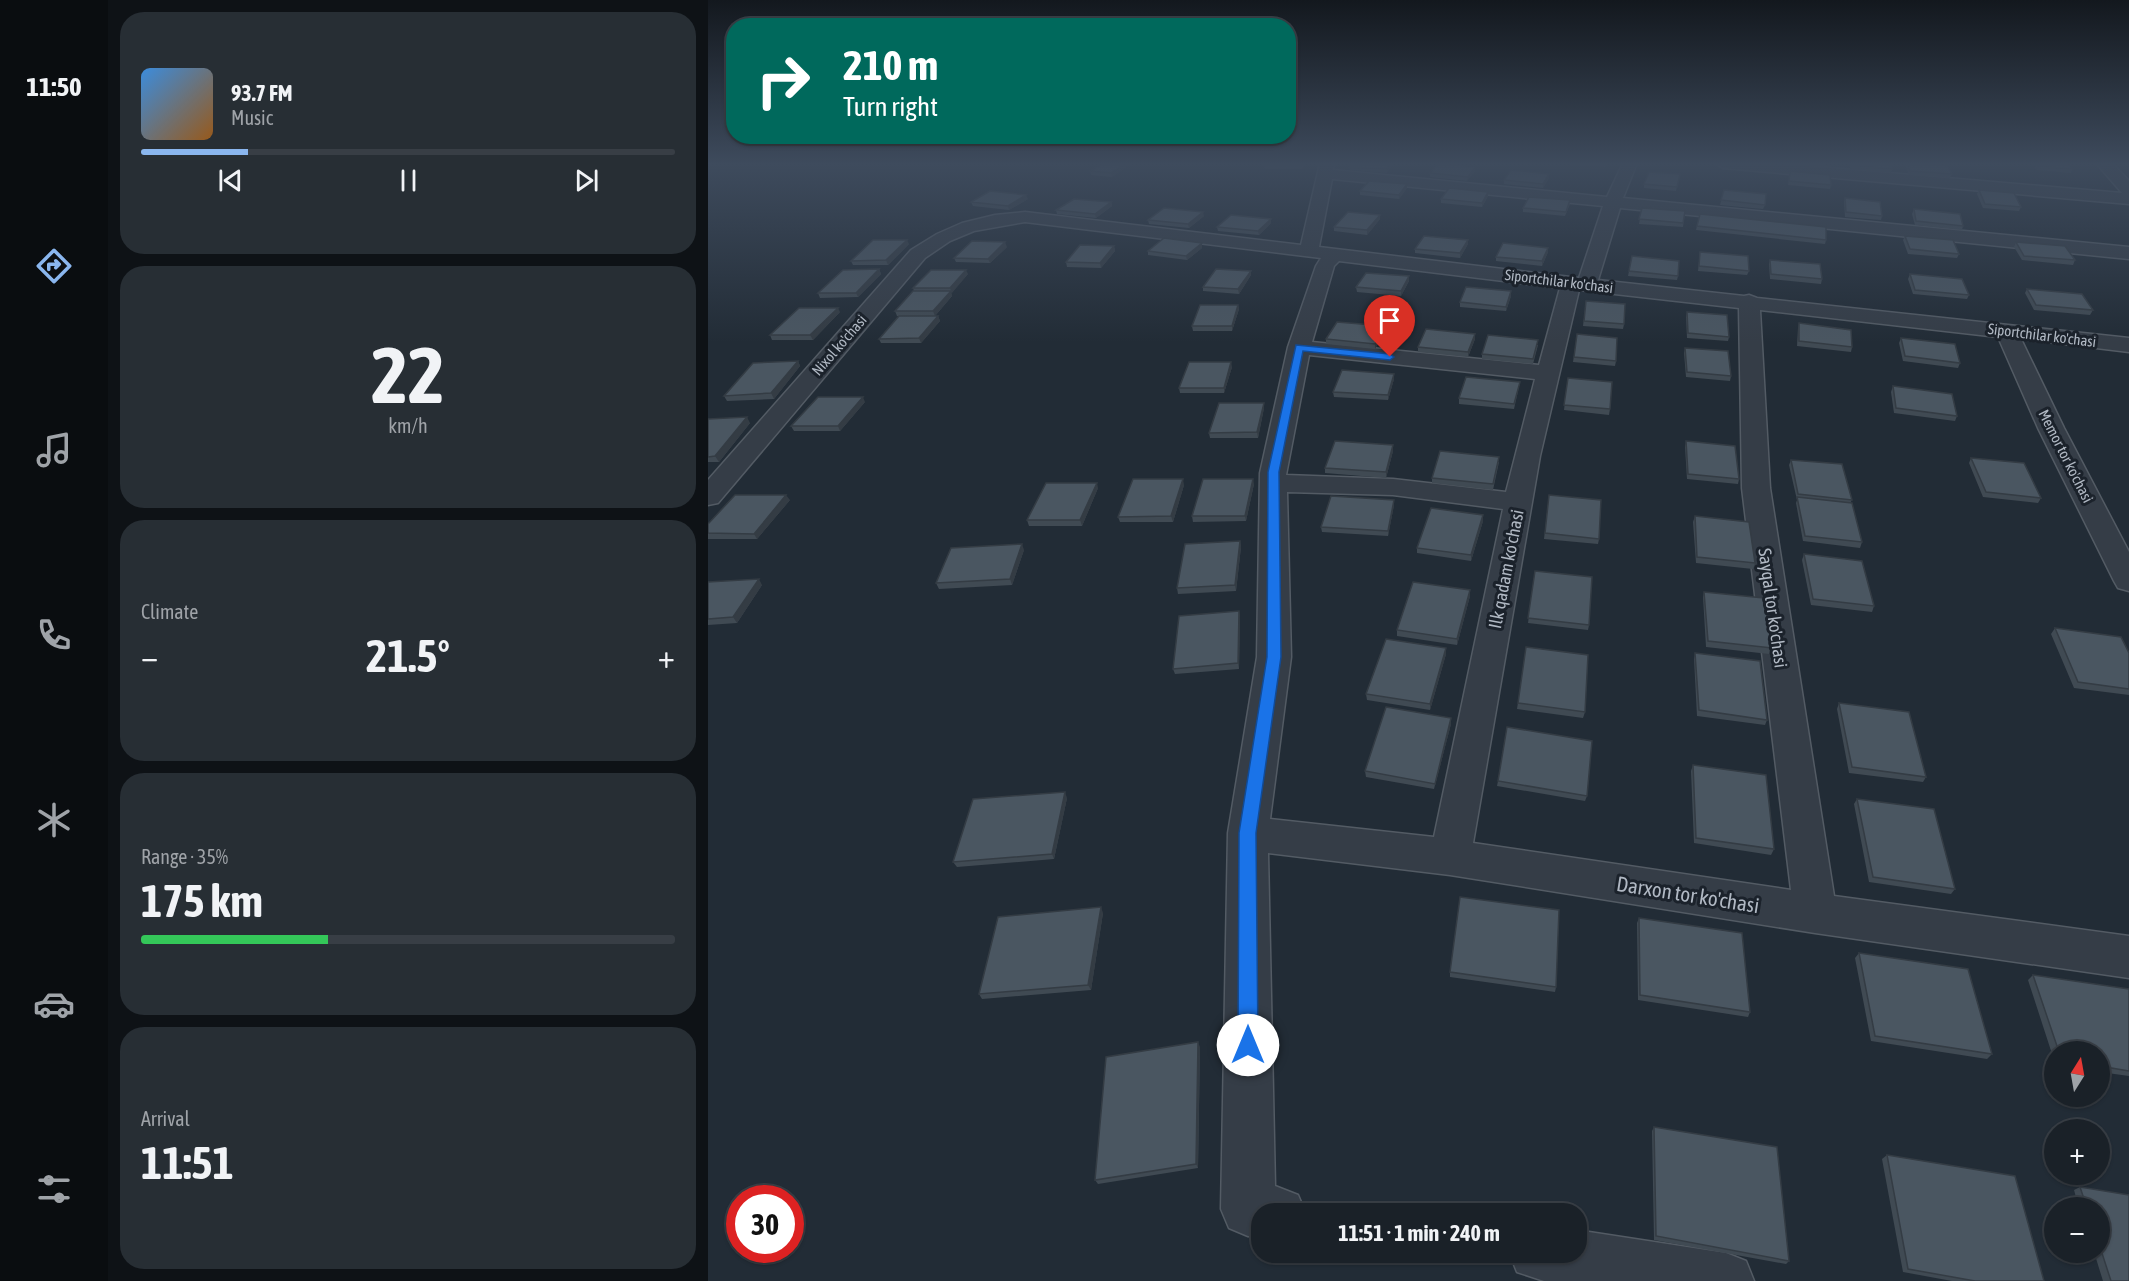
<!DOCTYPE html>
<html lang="en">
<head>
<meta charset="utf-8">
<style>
  :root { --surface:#1a2128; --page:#272e34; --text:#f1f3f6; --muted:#9fa3a8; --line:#383e45; --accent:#8ab6ee }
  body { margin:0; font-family:"Asap Condensed",sans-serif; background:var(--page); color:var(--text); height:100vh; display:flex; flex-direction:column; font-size:22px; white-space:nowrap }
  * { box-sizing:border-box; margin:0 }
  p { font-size:20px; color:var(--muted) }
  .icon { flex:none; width:33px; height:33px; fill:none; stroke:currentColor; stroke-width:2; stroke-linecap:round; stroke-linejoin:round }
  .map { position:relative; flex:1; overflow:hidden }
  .drawer { display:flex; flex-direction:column; gap:12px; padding:12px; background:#0e1216; width:600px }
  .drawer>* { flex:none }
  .guide { position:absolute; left:18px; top:18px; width:570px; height:126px; border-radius:24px; box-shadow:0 2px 4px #0004,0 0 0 2px var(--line); background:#00695c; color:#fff; overflow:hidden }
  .needle { width:39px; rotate:11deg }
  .fabs { position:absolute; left:1336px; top:1041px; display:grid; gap:12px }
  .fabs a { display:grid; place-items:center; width:66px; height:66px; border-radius:50%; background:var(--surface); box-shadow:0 2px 4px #0004,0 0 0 2px var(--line); font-size:30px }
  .speed { position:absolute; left:18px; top:1185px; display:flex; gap:12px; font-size:30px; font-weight:700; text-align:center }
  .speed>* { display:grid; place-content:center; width:78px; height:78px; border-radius:50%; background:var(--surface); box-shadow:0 2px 4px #0004,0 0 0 2px var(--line); line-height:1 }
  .speed .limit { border:9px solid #d22; background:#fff; color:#111 }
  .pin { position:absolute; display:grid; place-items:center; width:51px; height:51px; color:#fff; margin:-62px -26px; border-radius:50% 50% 50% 0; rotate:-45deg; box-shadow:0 0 6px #0007 }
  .pin .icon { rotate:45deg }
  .me { position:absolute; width:66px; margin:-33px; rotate:0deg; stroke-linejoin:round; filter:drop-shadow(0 0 4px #0008) }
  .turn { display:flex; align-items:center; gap:21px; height:126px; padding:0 18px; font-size:27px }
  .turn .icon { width:78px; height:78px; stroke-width:2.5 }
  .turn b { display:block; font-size:42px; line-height:51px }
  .big { font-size:45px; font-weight:700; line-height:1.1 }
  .drawer .card { flex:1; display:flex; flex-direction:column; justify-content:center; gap:9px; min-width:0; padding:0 21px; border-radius:24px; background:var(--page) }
  .drawer .dial { align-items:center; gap:0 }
  .dial b { font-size:78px; line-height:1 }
  .song { display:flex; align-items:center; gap:18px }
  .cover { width:72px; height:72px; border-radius:9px; background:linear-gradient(135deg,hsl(210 70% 55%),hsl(30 70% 35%)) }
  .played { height:6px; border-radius:3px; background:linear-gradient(90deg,var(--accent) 20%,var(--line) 20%) }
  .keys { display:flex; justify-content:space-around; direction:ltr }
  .heat { display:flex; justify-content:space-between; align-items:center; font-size:33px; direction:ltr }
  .charge { height:9px; border-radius:4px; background:linear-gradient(90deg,#34c759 35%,var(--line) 0) }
  .trip { position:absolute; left:543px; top:1203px; width:336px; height:60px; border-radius:24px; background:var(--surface); box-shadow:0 2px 4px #0004,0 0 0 2px var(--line); font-weight:700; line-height:60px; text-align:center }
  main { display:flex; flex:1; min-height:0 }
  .dock { display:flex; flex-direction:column; width:108px; justify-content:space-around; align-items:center; background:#0a0d10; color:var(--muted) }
  .dock .icon { width:42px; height:42px }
  .dock .current { color:var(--accent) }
  .dock b { font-size:27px; color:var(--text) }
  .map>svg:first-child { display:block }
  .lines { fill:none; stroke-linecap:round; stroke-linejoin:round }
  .minor-casing { stroke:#535b64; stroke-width:3 }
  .minor { fill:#353d47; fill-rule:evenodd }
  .wall { fill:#404a53 }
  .shaded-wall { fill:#343c44 }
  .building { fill:#4a5661; stroke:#343c44; stroke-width:1.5 }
  .route { fill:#1a73e8; stroke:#114b97; stroke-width:1.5 }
  .labels { text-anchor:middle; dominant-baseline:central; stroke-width:6; stroke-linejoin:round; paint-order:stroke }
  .far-street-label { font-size:15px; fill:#b0b8c3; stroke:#1b222b }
  .street-label { font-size:18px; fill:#b0b8c3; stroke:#1b222b }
  .near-street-label { font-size:21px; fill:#b0b8c3; stroke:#1b222b }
</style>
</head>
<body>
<main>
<nav class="dock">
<b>11:50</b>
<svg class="icon current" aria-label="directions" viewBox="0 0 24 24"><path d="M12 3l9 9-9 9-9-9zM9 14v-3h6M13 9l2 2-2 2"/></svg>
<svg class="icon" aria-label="music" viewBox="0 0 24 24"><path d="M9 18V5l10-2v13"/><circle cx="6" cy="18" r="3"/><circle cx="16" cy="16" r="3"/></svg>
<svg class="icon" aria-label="phone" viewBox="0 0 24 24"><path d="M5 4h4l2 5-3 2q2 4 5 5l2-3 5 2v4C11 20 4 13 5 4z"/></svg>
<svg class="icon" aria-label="climate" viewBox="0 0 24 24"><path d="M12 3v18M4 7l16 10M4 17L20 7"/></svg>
<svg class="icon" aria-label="car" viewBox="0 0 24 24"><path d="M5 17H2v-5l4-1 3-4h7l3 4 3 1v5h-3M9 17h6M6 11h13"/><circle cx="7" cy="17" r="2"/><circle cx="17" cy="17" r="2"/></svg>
<svg class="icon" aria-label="filters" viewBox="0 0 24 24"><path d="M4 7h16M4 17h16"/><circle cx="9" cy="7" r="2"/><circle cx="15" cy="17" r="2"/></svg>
</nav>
<section class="drawer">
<div class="card">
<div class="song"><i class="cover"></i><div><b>93.7 FM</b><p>Music</p></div></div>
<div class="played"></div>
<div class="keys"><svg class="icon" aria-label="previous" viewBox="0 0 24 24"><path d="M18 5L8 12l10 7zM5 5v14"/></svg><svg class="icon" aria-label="pause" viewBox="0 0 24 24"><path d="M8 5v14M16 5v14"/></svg><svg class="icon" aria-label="next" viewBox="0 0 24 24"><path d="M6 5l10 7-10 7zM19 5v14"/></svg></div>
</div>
<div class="card dial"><b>22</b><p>km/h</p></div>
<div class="card"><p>Climate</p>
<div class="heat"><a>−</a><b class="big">21.5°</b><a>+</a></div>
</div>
<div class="card"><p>Range · 35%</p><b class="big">175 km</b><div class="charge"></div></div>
<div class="card"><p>Arrival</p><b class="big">11:51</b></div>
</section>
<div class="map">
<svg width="1421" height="1281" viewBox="0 0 1421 1281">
  <rect width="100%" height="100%" fill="#222c36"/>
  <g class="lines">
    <g class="minor-casing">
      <path id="minor" d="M612,163H626L625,170L899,197L915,163H929L915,198L1421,247V259L912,208L890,280L1036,296L1041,295L1049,298L1421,338V352L1313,339L1356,428L1421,552V591L1410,588L1406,581L1330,428L1290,337L1052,310L1062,488L1126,896L1421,936V978L1107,933L742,875L560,853L567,1186L590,1195L598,1214H554V1238L540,1236L521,1228L513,1209L520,833L549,657L552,473L580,347L608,266L613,258L317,222L266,231L242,241L217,258L10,503L0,505V480L203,250L229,234L254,223L287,215L317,212L593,245ZM624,179L895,206L871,278L611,247ZM631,261L852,288L831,365L604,342L626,266ZM871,290L1031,308L1034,488L1083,890L765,843L832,456ZM601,355L827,379L798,492L685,479L578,475ZM579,492L685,495L795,509L726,837L562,819L583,657Z
        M1007,163H1063L1414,193L1388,163H1404L1421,181V204L1015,168Z
        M868,1230L1018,1253L1038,1261L1046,1281H836L809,1272L801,1252H868Z"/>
    </g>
    <use href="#minor" class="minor"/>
  </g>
  <path class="wall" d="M395,163H424L404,177L383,175L382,171Z
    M596,163L595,169H557L556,165Z
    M685,163L679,173L642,170L641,167Z
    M860,163H900L897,167L860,164Z
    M1076,163H1117L1116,167L1076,164Z
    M1141,163H1182L1184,169L1183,173L1142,169Z
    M1198,163H1213L1244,174L1242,178L1201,175L1197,166Z
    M1324,163H1360L1364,169L1363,173L1329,170Z
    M767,167V171L759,181L722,177V173Z
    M1082,171L1123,185L1122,189L1080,185Z
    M972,174L968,191L936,188V184Z
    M841,178L835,188L796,184V180Z
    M699,188L691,199L652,195V191Z
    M1016,190L1057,205L1055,209L1012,205Z
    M1271,190L1313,207L1311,211L1275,208L1269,194Z
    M780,196L774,207L733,203V199Z
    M1137,198L1174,216L1173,220L1137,217L1136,202Z
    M320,199L301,210L265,206L263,202Z
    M403,202L404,206L388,218L349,214L348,210Z
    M862,204L857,216L815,212V208Z
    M934,208L977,211L975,227L931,224Z
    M1206,209L1255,226L1254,230L1207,225L1204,214Z
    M992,214L1118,240L1117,244L988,230Z
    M672,215V219L659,235L626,231V227Z
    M496,216L481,228L441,224L440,220Z
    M563,223L551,235L510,231L509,227Z
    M1197,236L1251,254L1249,258L1200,254L1195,240Z
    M1308,242L1367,260L1365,265L1314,260L1306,247Z
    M494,243V248L479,260L440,255V251Z
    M201,244L180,265H145L143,261Z
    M760,244L752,258L707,253V249Z
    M406,246L407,251L393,268L359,267L358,262Z
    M299,247L282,263L248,262L246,258Z
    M840,252L834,266L788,261V257Z
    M992,252L1041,271L1039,275L990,271Z
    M924,256L970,276L969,280L920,276Z
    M1062,260L1114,279L1113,284L1062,279L1061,264Z
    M171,269L173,274L150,297L112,298L110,293Z
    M260,274L243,293L244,296L227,316H189L187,311L206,291L205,288Z
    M1202,274L1261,295L1259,299L1205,294L1200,279Z
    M543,275L531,294L495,291V287Z
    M701,276V281L693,296L649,292L648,287Z
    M1319,289L1385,310L1382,315L1326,310L1317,293Z
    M803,291V296L798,311L752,307V302Z
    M878,301L916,324L915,329L875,326Z
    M530,305L531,309L524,331H485L484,326Z
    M132,312L105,340H64L62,335Z
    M979,312L1021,337L1020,341L979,338L978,317Z
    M230,316L232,321L213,343H173L171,339Z
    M1091,323L1144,347L1143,352L1089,346L1090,328Z
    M677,326V331L667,349L618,344V339Z
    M767,334V339L760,357L710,352V347Z
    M869,334L908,361L907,366L865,362Z
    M1193,338L1252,363L1250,368L1195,361L1191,343Z
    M830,345L825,364L774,359V354Z
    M977,348L1023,376L1022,381L978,377L976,353Z
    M90,361L92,366L66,399L19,401L16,396Z
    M524,367L516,393H472L471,388Z
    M860,378L902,409L901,415L856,410Z
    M686,379L680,400L626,397L625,392Z
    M812,382L806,409L751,404V398Z
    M1185,386L1249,416L1247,421L1186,413L1183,392Z
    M157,402L132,431H86L83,426Z
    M556,408L550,438H502L501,433Z
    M0,419L42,423L11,462H0Z
    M978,441L1031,479L1030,484L979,479L977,447Z
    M685,445V451L678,478L617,473V468Z
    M1263,458L1333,498L1330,503L1275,497L1261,463Z
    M1083,460L1144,500L1142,503L1154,542L1152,548L1095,541L1088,503L1089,500L1081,465Z
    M791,462L785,490L724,483V478Z
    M546,484L538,521L485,522L484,516Z
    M476,485L465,522H412L410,517Z
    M390,488L374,526H321L319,520Z
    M841,495L891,539L890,544L836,539Z
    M82,500L49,539H0V524Z
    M686,505L680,536L614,532L613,527Z
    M987,516L1047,563L1045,569L988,563L985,522Z
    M775,521L763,561L709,553V548Z
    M532,541L533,547L528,591L470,594L469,588Z
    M316,550L304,585L231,589L228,583Z
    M1096,554L1166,606L1164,612L1103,605L1094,560Z
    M827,571L881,625L880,630L820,623Z
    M0,582L54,585L29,623L0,625Z
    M996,592L1064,648L1061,654L998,647L995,597Z
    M762,596L749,645L689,636V630Z
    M531,611L532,617L531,669L467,674L465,669Z
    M1347,628L1421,653V695L1366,688L1343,634Z
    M818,647L877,712L875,718L809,709Z
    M738,648V654L722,710L659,700L658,694Z
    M987,653L1059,720L1057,725L989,716L986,659Z
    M1131,703L1218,777L1215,782L1141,773L1129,709Z
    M743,718V724L726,789L658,777L657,771Z
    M985,765L1066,849L1063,855L986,843L983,771Z
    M790,781L879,796L877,801L789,786Z
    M359,798L346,859L249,867L245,862Z
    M1149,799L1247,889L1243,894L1161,882L1146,804Z
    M395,913L383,990L274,999L271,994Z
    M931,918L1042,1012L1040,1017L930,1000L929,923Z
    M1151,953L1284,1054L1279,1059L1163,1041L1147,958Z
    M742,972L848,987L847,992L742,977Z
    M1325,975L1421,989V1076L1392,1072V1052H1347V1063L1320,980Z
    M492,1047L490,1168L390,1184L387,1180Z
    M946,1127L1081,1261L1078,1264L946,1240L944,1131Z
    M1179,1155L1336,1281H1244L1195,1272L1174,1159Z
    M1372,1187L1421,1195V1281H1395L1386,1252H1392V1208H1371L1366,1190Z"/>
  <path class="shaded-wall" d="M418,163H424L404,177L403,173Z
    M683,163H685L679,173V169Z
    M767,167V171L759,181L760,177Z
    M841,174V178L835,188V184Z
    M699,184V188L691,199V195Z
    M780,192V196L774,207V203Z
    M318,195L320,199L301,210L300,206Z
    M403,202L404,206L388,218L387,214Z
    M495,212L496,216L481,228L480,224Z
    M672,215V219L659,235V230Z
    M563,219V223L551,235L550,231Z
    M199,240L201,244L180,265L178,260Z
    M760,240V244L752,258V253Z
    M297,242L299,247L282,263L280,259Z
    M494,243V248L479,260L478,256Z
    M406,246L407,251L393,268L392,263Z
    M840,248V252L834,266V261Z
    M171,269L173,274L150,297L148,293Z
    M258,270L260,274L244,293L242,288Z
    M543,271V275L531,294L530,289Z
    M701,276V281L693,296V291Z
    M243,291L244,296L227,316L225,311Z
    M803,291V296L798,311V307Z
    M530,305L531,309L524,331V326Z
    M130,308L132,312L105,340L102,335Z
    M230,316L232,321L213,343L211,338Z
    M677,326V331L667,349V344Z
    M767,334V339L760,357V352Z
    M90,361L92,366L66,399L63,393Z
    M523,362L524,367L516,393V388Z
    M686,374V379L680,400V395Z
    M155,397L157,402L132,431L130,426Z
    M556,403V408L550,438L549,432Z
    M39,417L42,423L11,462L7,456Z
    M685,445V451L678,478V472Z
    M475,479L476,485L465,522L463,516Z
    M545,479L546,484L538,521L537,516Z
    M389,483L390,488L374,526L372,520Z
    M78,495L82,500L49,539L46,534Z
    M686,500V505L680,536V531Z
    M775,515V521L763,561V555Z
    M532,541L533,547L528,591L527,585Z
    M314,544L316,550L304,585L302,579Z
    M51,579L54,585L29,623L25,617Z
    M762,590V596L749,645V639Z
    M531,611L532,617L531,669L530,663Z
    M738,648V654L722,710V704Z
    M743,718V724L726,789L727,784Z
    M357,792L359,798L346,859L344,854Z
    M393,907L395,913L383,990L380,985Z
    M490,1042L492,1047L490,1168L488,1164Z"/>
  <path class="building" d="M395,163H418L403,173L382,171Z
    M557,163H595V165H556Z
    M644,163H683L679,169L641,167Z
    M730,163L767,167L760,177L722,173Z
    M1143,163H1182L1184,169L1143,165Z
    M1199,163L1239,165L1244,174L1202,171Z
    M1329,163H1360L1364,169L1331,166Z
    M803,170L841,174L835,184L796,180Z
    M1082,171L1122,175L1123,185L1081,181Z
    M941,172L972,174L969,187L936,184Z
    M661,181L699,184L691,195L652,191Z
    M741,188L780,192L774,203L733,199Z
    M1016,190L1058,194L1057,205L1013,200Z
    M1271,190L1306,193L1313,207L1277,204Z
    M282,191L318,195L300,206L263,202Z
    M821,197L862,200L858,212L815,208Z
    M1137,198L1172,202L1174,216L1138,212Z
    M366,199L403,202L387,214L348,210Z
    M456,208L495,212L480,224L440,220Z
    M934,208L977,211L975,223L931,219Z
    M1206,209L1252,214L1255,226L1208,221Z
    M640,212L672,215L659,230L626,227Z
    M992,214L1118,227V240L989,226Z
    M523,215L563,219L550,231L509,227Z
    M716,236L760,240L752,253L707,249Z
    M1197,236L1245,240L1251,254L1202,249Z
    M456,238L494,243L478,256L440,251Z
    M165,240H199L178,260L143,261Z
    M264,241L297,242L280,259L246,258Z
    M1308,242L1357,246L1367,260L1316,256Z
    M795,243L840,248L834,261L788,257Z
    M372,245L406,246L392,263L358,262Z
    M992,252L1040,256L1041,271L991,266Z
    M924,256L971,261L970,276L921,271Z
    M1062,260L1112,264L1114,279L1063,274Z
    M171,269L148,293H110L135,270Z
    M508,269L543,271L530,289L495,287Z
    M223,270H258L242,288H205Z
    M658,273L701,276L693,291L648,287Z
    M1202,274L1254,279L1261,295L1207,290Z
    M758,287L803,291L798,307L752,302Z
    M1319,289L1374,294L1385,310L1328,305Z
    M205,291H243L225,311H187Z
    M878,301L917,304L916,324L876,321Z
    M492,305H530L524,326H484Z
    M91,308H130L102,335H62Z
    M979,312L1019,315L1021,337L980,333Z
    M191,316H230L211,338L171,339Z
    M629,322L677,326L667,344L618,339Z
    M1091,323L1143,330L1144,347L1091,341Z
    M718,329L767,334L760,352L710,347Z
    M869,334L909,338L908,361L866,357Z
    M780,335L830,340L825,359L774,354Z
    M1193,338L1247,344L1252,363L1197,356Z
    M977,348L1020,351L1023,376L979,372Z
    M90,361L63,393L16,396L45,363Z
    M481,362H523L516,388H471Z
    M634,370L686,374L680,395L625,392Z
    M758,377L812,382L806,404L751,398Z
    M860,378L904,382L902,409L856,405Z
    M1185,386L1244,394L1249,416L1188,408Z
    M110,397H155L130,426H83Z
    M511,403H556L549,432L501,433Z
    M39,417L7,456L0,457V419Z
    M627,441L685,445L678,472L617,468Z
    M978,441L1027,446L1031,479L980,474Z
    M732,451L791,457L785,484L724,478Z
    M1263,458L1316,463L1333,498L1278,492Z
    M1083,460L1134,464L1144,500L1090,494Z
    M425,479H475L463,516L410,517Z
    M495,479H545L537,516H484Z
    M338,483H389L372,520H319Z
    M27,495H78L46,534L0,533V524Z
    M841,495L893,500L891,539L837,533Z
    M623,496L686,500L680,531L613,527Z
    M1089,497L1144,503L1154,542L1097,536Z
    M723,508L775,515L763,555L709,548Z
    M987,516L1041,522L1047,563L989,557Z
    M532,541L527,585L469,588L477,544Z
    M314,544L302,579L228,583L243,548Z
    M1096,554L1154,561L1166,606L1105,599Z
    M827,571L884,577L881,625L820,618Z
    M51,579L25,617L0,619V582Z
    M705,582L762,590L749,639L689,630Z
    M996,592L1056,598L1064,648L1000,641Z
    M531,611L530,663L465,669L471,616Z
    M1347,628L1413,637L1421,653V689L1370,682Z
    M678,639L738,648L722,704L658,694Z
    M818,647L880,655L877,712L810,703Z
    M987,653L1052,661L1059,720L991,710Z
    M1131,703L1201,712L1218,777L1144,767Z
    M678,707L743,718L727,784L657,771Z
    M799,727L884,741L879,796L790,781Z
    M985,765L1058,775L1066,849L988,838Z
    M357,792L344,854L245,862L265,799Z
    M1149,799L1226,809L1247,889L1165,877Z
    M752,897L851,910L848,987L742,972Z
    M393,907L380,985L271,994L290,917Z
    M931,918L1034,933L1042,1012L932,995Z
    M1151,953L1260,969L1284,1054L1167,1036Z
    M1325,975L1421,989V1071L1392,1066V1052H1351Z
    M490,1042L488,1164L387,1180L398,1057Z
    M946,1127L1069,1147L1081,1261L948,1236Z
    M1179,1155L1307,1176L1336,1281H1267L1200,1269Z
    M1372,1187L1421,1195V1281H1403L1392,1247V1208H1379Z"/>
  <linearGradient id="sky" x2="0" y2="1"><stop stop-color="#13181e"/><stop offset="0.48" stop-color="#3e4b5d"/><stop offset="1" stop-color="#3e4b5d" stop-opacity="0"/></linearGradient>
  <rect width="1421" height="342" fill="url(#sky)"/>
  <path class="route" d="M588,345L682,354L686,357L682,360L595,351L571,472L573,657L548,833L550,1045L547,1052L540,1055L533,1052L530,1045L531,833L559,657L560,472Z"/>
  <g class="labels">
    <g class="far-street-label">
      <text transform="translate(851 281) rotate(7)">Siportchilar ko'chasi</text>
      <text transform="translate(1334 335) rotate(7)">Siportchilar ko'chasi</text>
      <text transform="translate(131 345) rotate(-49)">Nixol ko'chasi</text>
      <text transform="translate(1358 456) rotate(63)">Memor tor ko'chasi</text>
    </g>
    <g class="street-label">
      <text transform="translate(798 569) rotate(-79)">Ilk qadam ko'chasi</text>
      <text transform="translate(1065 608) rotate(82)">Sayqal tor ko'chasi</text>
    </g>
    <g class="near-street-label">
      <text transform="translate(980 894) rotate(9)">Darxon tor ko'chasi</text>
    </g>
  </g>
</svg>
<div class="fabs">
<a><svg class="needle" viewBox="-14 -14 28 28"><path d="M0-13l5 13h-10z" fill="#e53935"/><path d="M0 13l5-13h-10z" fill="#9fa3a8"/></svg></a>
<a>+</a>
<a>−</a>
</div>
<div class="speed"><div class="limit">30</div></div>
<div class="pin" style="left:682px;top:357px;background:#d93025"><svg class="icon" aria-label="arrive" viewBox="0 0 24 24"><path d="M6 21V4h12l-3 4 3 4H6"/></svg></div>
<svg class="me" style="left:540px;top:1045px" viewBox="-20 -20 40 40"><circle r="19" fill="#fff"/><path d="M0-13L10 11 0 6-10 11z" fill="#1a73e8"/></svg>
<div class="trip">11:51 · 1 min · 240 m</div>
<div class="guide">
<div class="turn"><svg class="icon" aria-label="right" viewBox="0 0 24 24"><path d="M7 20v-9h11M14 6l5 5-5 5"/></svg><div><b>210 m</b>Turn right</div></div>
</div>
</div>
</main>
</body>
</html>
